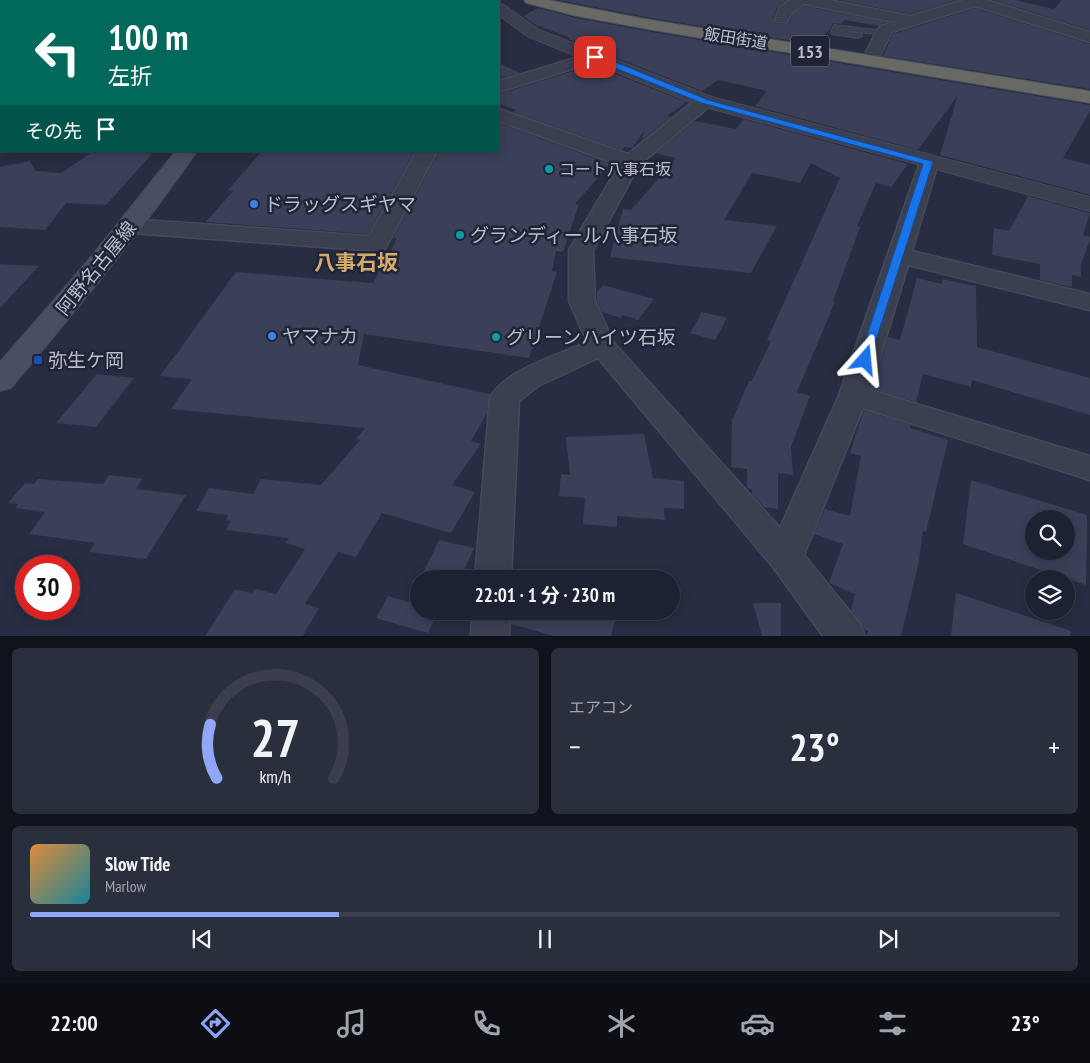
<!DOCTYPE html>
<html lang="ja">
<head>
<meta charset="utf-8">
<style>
  :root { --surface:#1d2232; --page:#2a2f3e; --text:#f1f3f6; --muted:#a0a4ac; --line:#3b3f4d; --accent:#91a6f8 }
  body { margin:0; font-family:"PT Sans Narrow","Noto Sans JP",sans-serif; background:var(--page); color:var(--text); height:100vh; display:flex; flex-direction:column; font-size:19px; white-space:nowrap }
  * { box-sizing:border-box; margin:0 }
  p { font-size:16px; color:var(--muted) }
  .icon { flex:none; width:28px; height:28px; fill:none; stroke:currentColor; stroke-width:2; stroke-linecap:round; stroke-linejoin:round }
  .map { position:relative; height:636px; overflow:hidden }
  .sheet { display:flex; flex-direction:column; gap:12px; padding:12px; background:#10131c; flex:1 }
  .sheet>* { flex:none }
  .banner { position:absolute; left:0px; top:0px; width:500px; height:152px; box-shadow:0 2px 12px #0003,0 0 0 1px var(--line); background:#00695c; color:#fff; overflow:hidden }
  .controls { position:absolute; left:1025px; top:510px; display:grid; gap:10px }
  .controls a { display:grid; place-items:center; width:50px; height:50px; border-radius:50%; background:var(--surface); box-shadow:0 2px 12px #0003,0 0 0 1px var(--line); font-size:25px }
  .speed { position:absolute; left:15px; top:555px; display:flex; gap:10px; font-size:25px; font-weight:700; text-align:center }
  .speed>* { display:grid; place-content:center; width:65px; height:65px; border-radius:50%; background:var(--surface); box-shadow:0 2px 12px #0003,0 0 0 1px var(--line); line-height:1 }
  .speed .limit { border:8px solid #d22; background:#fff; color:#111 }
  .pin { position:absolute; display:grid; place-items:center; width:42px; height:42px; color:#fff; margin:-21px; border-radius:10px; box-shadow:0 2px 8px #0006 }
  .me { position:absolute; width:55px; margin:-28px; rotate:18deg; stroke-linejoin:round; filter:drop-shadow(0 0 4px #0008) }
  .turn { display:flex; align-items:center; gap:18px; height:105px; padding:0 25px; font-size:22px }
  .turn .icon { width:65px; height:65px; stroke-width:2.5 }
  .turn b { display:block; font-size:35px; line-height:42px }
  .then { display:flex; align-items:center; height:48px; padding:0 25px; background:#0003; gap:10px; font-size:19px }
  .big { font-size:38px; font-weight:700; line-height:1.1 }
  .sheet .tile { flex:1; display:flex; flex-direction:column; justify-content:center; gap:8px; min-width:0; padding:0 18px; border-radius:8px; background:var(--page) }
  .sheet .dial { align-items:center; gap:0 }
  .dial svg { height:130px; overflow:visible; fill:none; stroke:var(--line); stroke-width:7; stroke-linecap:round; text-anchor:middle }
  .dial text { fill:var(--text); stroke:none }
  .song { display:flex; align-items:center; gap:15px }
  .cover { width:60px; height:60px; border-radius:8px; background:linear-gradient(135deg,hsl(30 70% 55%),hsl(190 70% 35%)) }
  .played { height:5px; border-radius:2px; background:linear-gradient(90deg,var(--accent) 30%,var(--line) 30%) }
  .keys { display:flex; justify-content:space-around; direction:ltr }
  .heat { display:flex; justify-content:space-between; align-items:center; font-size:28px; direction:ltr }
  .sheet .tiles { flex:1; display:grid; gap:12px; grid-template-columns:1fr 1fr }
  .tile:last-child { grid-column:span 2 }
  .trip { position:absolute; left:410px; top:570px; width:270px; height:50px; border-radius:25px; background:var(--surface); box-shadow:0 2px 12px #0003,0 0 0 1px var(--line); font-weight:700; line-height:50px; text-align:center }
  .dock { display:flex; height:80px; justify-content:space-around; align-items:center; background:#0c0e14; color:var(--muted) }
  .dock .icon { width:35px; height:35px }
  .dock .current { color:var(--accent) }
  .dock b { font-size:22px; color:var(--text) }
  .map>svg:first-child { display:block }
  .building { fill:#394058; fill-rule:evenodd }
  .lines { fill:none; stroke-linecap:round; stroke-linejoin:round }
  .service-casing { stroke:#45495b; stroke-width:2 }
  .minor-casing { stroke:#45495b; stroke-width:3 }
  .tertiary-casing { stroke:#45495b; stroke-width:2 }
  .secondary-casing { stroke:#45495b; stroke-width:2 }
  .trunk-casing { stroke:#424859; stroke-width:2 }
  .service { fill:#3b4051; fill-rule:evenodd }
  .minor { fill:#3b4051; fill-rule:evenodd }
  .tertiary { fill:#3b4051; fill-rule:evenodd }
  .secondary { fill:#494e64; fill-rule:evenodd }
  .trunk { fill:#686864; fill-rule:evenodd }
  .route { fill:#1a73e8; stroke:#114b97 }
  .culture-dot { fill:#0f9aa8; stroke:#1f2537; stroke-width:2 }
  .shop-dot { fill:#3f7fe0; stroke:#1f2537; stroke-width:2 }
  .transit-dot { fill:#1a4fb4; stroke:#1f2537; stroke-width:2 }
  .labels { text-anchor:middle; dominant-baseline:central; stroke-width:5; stroke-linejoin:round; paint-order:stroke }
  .far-street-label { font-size:16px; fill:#b8bccb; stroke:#1f2537 }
  .far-poi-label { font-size:16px; fill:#b8bccb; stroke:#1f2537; text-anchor:start }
  .shield { fill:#1f2537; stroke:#8a8f9f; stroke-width:1 }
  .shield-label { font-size:18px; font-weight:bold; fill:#b8bccb }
  .poi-label { font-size:19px; fill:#b8bccb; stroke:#1f2537; text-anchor:start }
  .street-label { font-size:19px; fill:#b8bccb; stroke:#1f2537 }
  .quarter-label { font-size:21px; font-weight:bold; fill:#d5ab69; stroke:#1f2537 }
</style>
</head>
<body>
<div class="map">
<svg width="1090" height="636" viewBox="0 0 1090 636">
  <rect width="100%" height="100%" fill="#272d42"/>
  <path class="building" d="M559,0H787L778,6L773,18L777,24L789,23L793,13L804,6L886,22L878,26L845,20L840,24L833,23L829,31L811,44L646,17Z
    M838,0H958L911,14Z
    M993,0H1015L1054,9L1062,0H1090V30Z
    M538,8L576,18L646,31L1090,105V111L1063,158L1090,165V195L940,155L958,95L918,150L755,106L767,91L718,80L702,91L568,39L571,38L534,24L523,16Z
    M975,8L1090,44V89L883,56L893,34Z
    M499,63L520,73L499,79Z
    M593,65L686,102L667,116L671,117L642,140L644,131L632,148L625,147L622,150L513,112L517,110L499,104V94Z
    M744,119L908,164L891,187L876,183L857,226L860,227L833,301L835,302L797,392L810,396L791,447L793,475L778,473V509L764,507L752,494V489L747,488V469L731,467L732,420L749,381H752L771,341L767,340L840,178L811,163L800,183L752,173L724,220L777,226L751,273L610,257L623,209L631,210L676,158L656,153L695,121L736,129Z
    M499,123L610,164L575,204H579L563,252L556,251L552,271L557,272L529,358L364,334L358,365L490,394L487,413L471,441L481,444L452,485L475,492L451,533L382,513L356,557L338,552L305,604L319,608L303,636H205L235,589L252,593L255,589L276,594L305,549L285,543L289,538L226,530L231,521L226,520L228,515L196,511L209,488L253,494L261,479L321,485L360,440L356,439L365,428L171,409L192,379L160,376L236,272L373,283L397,239L393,238L439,151H499Z
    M94,151H129L152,154L106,205L66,203L45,230L0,227V167L30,161L36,171L61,173Z
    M262,151H415L368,234L206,222L233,191L228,190Z
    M1028,196L1090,213L1083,235L1090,237V240L1081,264V277L1072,275V287L1040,280V264L992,255L994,228L1009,231Z
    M0,264L39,266L0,308Z
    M917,278L942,284V279L976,286L977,347L1090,378V415L972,380L971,387L923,374L916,402L872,389L888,337L900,340Z
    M603,285L654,299L638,320L623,315L621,318L602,312L597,301V292Z
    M702,312L727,318L715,340L690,333Z
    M97,374L134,378L96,427L56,423Z
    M864,410L911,425L910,428L948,440L926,532L923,531L918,566L901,636H867L868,631L865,630L851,610L855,594L829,583L843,544L814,534L825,509L850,516L861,456L850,453Z
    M644,434L653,478L684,481V509L664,508L665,520L617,516V527L583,524L585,498L559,496L561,474L570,475L566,437Z
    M109,475L143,479L136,489L186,495L146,559L89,552L95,543L29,534L45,512L15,508L18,504L8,503L25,483L34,484L38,479L103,484Z
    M971,480L1087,515L1086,585L963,544ZM1034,519H1066V551H1034Z
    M439,540L474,548L460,579H420Z
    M419,581V611H438L428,633L376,618L388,596L408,602Z
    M956,593L1071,631L1070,636H951Z
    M753,603H781V636H762Z
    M512,611H602L616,615L611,636H554L511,624Z"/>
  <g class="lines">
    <g class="service-casing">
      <path id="service" d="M834,25L884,31L888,33L884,35L840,30L861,34L862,36L858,38L832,34L831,32Z"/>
    </g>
    <g class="minor-casing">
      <path id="minor" d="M790,0H828L911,16L964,0H987L1090,32V42L975,6L892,32L880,55H868L866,52L878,29L881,26L894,22L804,4L792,12L787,22H777L775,19L780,7Z
        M595,52L601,54L603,57L601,60L499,92V81Z
        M705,96L711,97L714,101L711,105L639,165L593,250L595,301L614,343L780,528L839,395L921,159L928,157L935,159L938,163L912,251L1090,294V310L908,265L870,390L1090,456V480L863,408L804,555L860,624L865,636H823L773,567L598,358L538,386L519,401L511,579H475L490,397C507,369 558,355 587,342L569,301V250L619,165L499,121V109L628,154L699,97Z
        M417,151H437L385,249L377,251L131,233L123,231L120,226L123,221L131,219L369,236Z
        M472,611H510L509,636H471Z"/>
    </g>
    <g class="tertiary-casing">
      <path id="tertiary" d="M285,0H309V1H285Z
        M499,4L504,5L539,30L712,97L1090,197V211L698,105L527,36L499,15Z
        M1,99V111L0,112V100Z"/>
    </g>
    <g class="secondary-casing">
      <path id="secondary" d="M304,0H360L304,1Z
        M176,151H197C140,234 75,311 11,388L0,391V362L86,263Z"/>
    </g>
    <g class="trunk-casing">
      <path id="trunk" d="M524,0H549L646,19L1090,91V103L646,29L576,16L526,3Z"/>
    </g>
    <use href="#service" class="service"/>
    <use href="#minor" class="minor"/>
    <use href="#tertiary" class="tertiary"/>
    <use href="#secondary" class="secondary"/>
    <use href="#trunk" class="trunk"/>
  </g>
  <path class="route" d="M593,55H598L708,100L931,161L933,162L869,362L865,364L859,360L923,164L702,103L593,59Z"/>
  <g class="culture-dot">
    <circle cx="549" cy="169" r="5"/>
    <circle cx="460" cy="235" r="5"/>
    <circle cx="496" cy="337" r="5"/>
  </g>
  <g class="shop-dot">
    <circle cx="254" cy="204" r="5"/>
    <circle cx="272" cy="336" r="5"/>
  </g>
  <rect class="transit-dot" x="33" y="355" width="10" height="10" rx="2.5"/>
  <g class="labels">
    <g class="far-street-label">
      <text transform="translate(736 38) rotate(9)">飯田街道</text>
    </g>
    <g class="far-poi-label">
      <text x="559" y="169">コート八事石坂</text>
    </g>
    <rect class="shield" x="791" y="35.5" width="38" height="31" rx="4"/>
    <g class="shield-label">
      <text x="810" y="51">153</text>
    </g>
    <g class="poi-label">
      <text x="264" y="204">ドラッグスギヤマ</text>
      <text x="470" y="235">グランディール八事石坂</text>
      <text x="282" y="336">ヤマナカ</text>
      <text x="506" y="337">グリーンハイツ石坂</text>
      <text x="48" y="360">弥生ケ岡</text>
    </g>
    <g class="street-label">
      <text transform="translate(96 268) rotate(-51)">阿野名古屋線</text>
    </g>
    <g class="quarter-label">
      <text x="356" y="262">八事石坂</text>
    </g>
  </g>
</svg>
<div class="controls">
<a><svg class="icon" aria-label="search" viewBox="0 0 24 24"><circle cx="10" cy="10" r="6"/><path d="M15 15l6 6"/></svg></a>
<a><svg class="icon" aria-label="layers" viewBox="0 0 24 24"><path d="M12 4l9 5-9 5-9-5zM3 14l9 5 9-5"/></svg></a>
</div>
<div class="speed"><div class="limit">30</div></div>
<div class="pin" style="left:595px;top:57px;background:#d93025"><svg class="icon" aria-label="arrive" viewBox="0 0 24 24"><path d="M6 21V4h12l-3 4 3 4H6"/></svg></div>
<svg class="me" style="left:865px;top:360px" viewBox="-20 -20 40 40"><path d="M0-17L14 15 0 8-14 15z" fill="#1a73e8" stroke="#fff" stroke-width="4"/></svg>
<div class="trip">22:01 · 1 分 · 230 m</div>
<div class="banner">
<div class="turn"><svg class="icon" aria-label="left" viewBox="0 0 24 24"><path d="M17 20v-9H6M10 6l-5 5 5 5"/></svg><div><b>100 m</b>左折</div></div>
<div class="then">その先<svg class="icon" aria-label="arrive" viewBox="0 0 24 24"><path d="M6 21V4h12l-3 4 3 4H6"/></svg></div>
</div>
</div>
<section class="sheet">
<div class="tiles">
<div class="tile dial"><svg viewBox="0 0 100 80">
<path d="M14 69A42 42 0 1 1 86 69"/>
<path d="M14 69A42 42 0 0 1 10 36" stroke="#91a6f8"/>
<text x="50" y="56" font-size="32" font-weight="700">27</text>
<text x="50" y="72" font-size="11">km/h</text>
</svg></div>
<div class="tile"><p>エアコン</p>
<div class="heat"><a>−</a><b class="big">23°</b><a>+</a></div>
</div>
<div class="tile">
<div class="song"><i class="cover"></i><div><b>Slow Tide</b><p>Marlow</p></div></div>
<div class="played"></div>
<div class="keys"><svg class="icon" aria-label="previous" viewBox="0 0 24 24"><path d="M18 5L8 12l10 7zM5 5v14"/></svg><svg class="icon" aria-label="pause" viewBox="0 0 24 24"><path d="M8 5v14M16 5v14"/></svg><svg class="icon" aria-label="next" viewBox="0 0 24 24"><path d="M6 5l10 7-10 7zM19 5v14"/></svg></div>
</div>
</div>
</section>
<nav class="dock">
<b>22:00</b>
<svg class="icon current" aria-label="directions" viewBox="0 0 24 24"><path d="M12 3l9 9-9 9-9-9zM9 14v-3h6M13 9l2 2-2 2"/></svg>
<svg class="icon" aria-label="music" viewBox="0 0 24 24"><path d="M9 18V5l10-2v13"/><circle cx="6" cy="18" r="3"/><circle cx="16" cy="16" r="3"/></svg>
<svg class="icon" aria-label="phone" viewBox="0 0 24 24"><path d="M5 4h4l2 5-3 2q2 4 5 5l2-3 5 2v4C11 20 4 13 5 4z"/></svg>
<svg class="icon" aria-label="climate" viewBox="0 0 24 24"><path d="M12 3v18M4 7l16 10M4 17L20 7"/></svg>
<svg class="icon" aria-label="car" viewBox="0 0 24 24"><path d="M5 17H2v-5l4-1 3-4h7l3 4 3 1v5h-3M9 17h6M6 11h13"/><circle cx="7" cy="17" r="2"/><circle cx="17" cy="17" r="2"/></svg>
<svg class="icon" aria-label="filters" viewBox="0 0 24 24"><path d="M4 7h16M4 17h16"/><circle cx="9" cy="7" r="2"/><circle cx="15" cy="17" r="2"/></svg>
<b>23°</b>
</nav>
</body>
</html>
